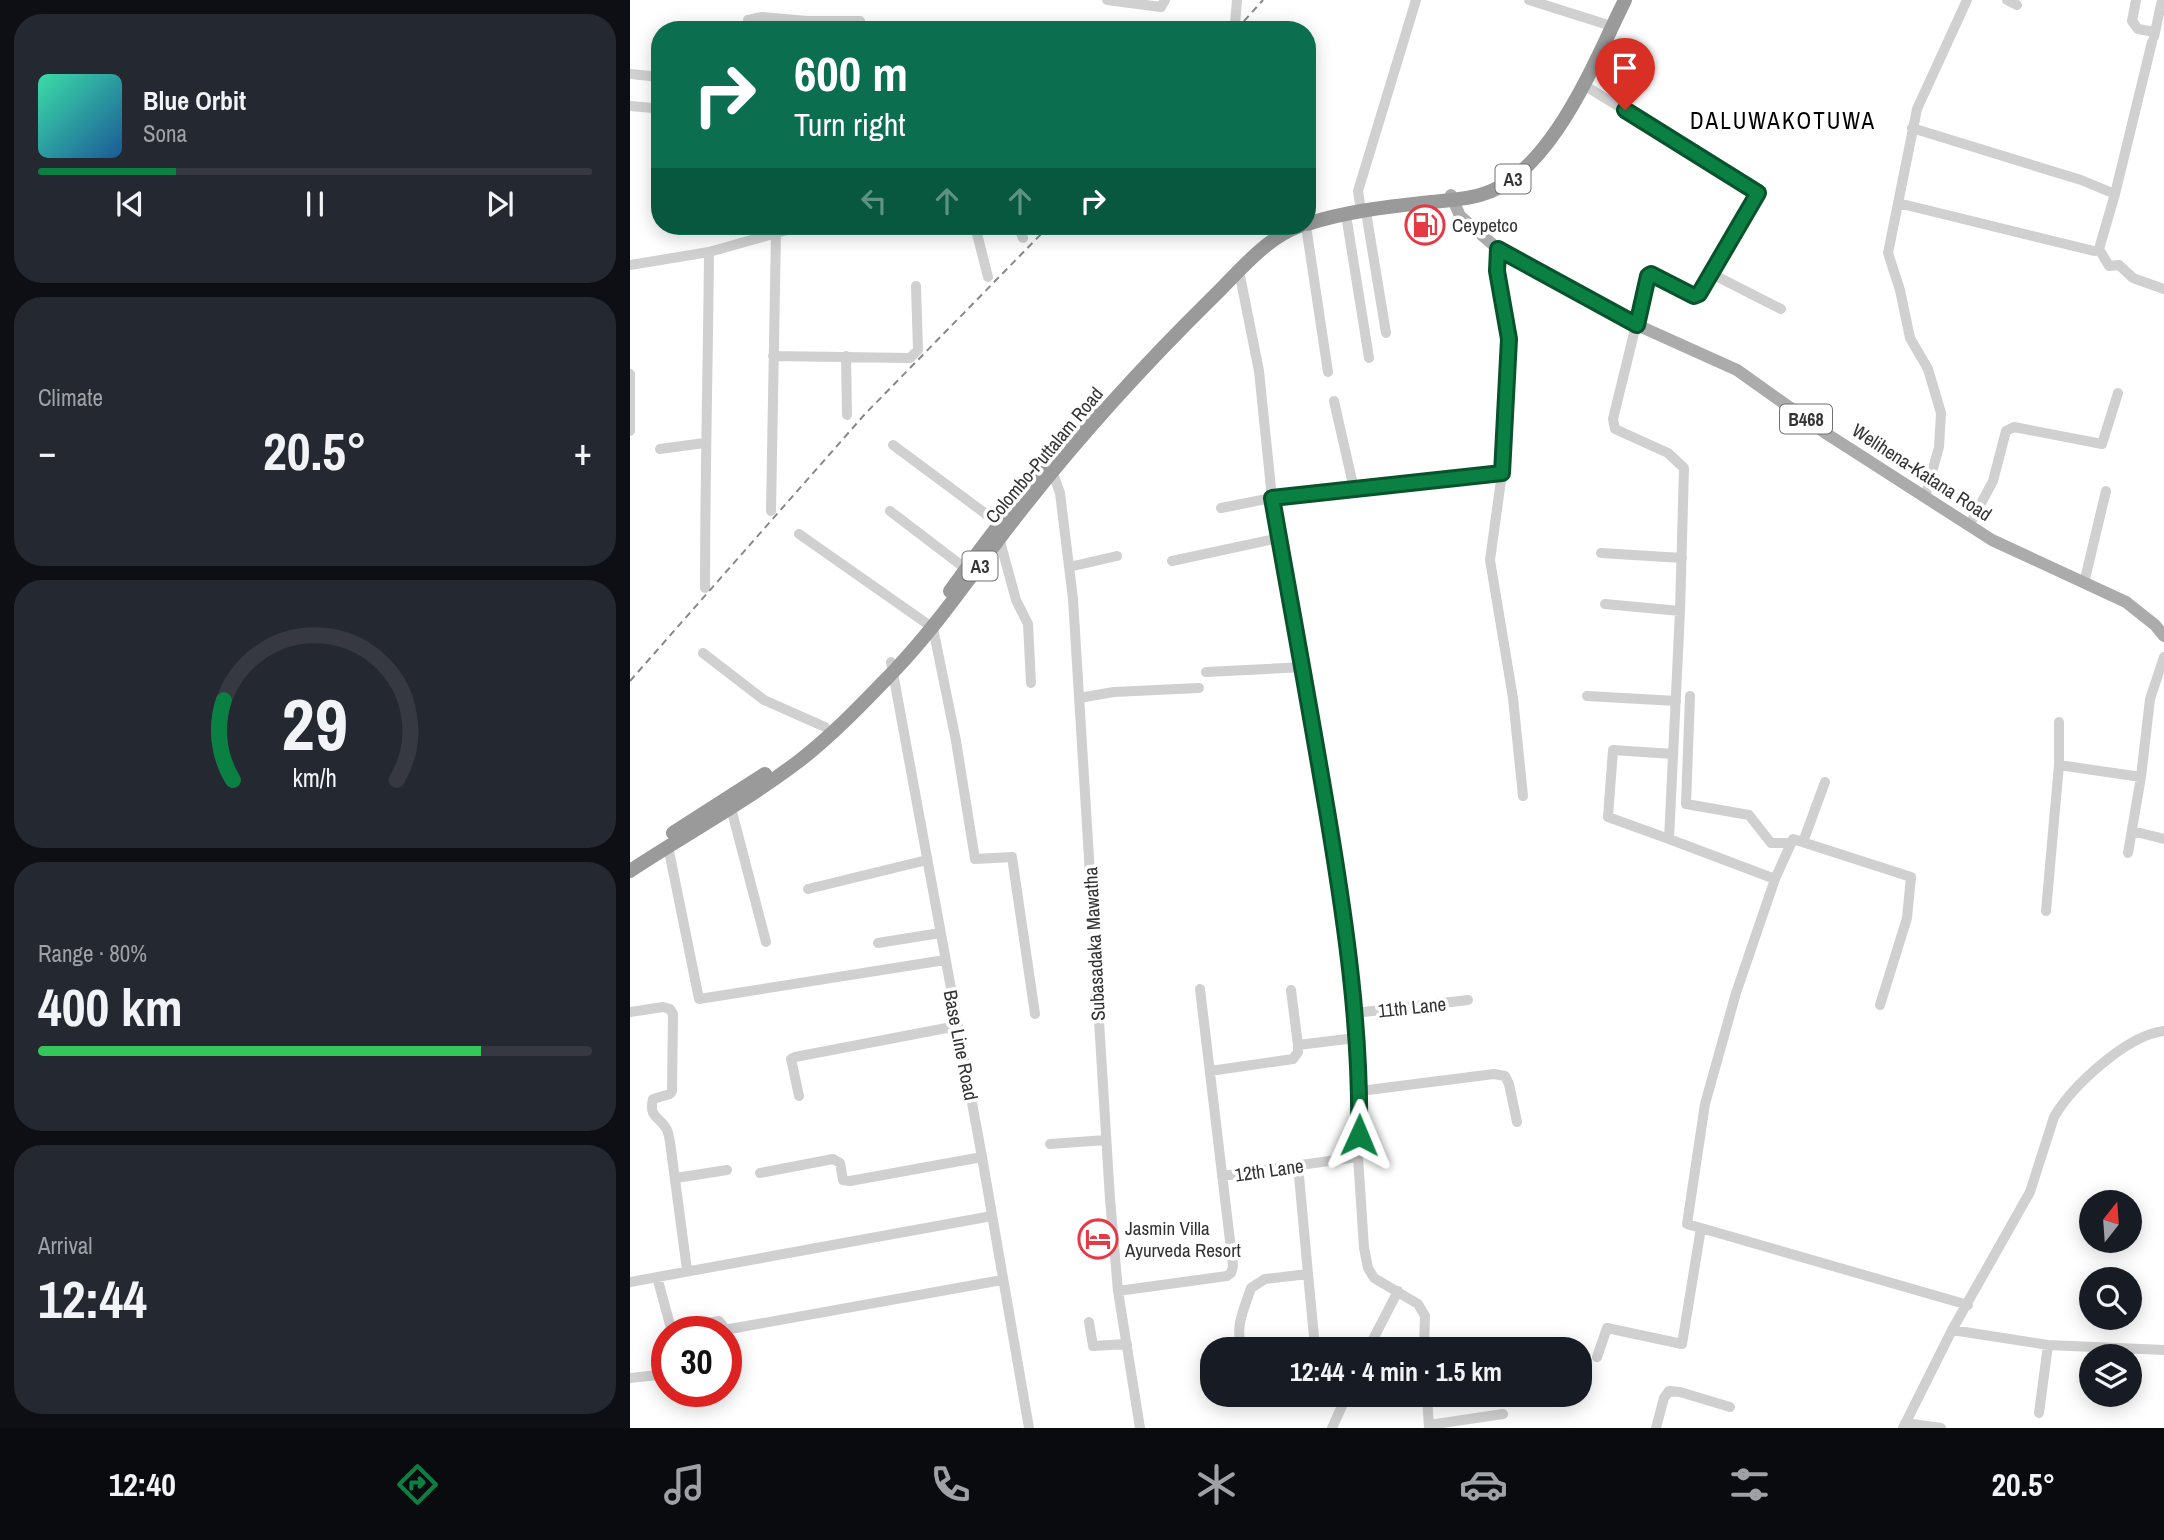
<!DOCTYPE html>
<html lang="en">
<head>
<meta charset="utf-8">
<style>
  :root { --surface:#171b24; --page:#242831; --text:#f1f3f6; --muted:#9ea1a6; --line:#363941; --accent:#0b8043 }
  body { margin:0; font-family:"Archivo Narrow",sans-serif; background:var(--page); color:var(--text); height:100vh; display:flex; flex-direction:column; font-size:26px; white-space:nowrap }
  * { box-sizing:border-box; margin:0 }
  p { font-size:23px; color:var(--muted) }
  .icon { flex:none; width:38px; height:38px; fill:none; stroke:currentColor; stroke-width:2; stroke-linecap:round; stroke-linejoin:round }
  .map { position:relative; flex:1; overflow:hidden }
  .side { display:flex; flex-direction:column; gap:14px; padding:14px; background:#0d0f14; width:630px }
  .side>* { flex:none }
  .hud { position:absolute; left:21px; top:21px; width:665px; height:214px; border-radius:28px; box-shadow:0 4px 18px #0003; background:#0b6e4f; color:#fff; overflow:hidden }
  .needle { width:46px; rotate:17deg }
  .buttons { position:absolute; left:1449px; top:1190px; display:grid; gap:14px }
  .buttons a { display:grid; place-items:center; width:63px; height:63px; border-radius:50%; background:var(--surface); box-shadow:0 4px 18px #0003; font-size:35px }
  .speed { position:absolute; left:21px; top:1316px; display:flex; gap:14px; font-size:35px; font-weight:700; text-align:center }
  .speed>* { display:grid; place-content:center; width:91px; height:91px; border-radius:50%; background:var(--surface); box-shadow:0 4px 18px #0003; line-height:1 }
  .speed .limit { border:10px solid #d22; background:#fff; color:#111 }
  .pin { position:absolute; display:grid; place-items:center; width:60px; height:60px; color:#fff; margin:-72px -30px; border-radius:50% 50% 50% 0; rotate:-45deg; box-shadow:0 0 7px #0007 }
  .pin .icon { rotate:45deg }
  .me { position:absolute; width:77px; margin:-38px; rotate:1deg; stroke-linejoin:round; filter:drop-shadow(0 0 5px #0008) }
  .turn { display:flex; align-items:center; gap:24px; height:147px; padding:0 28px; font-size:32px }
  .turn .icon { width:91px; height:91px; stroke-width:2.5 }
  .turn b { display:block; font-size:49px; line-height:60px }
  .lanes { display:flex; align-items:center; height:66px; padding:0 28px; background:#0003; justify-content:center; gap:35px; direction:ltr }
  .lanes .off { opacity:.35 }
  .big { font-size:52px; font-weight:700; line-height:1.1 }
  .side .card { flex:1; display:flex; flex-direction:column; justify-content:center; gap:10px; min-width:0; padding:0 24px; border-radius:28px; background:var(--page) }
  .side .dial { align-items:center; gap:0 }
  .dial svg { height:182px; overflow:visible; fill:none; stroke:var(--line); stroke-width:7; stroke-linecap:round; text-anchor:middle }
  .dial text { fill:var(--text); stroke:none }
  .song { display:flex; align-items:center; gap:21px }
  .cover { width:84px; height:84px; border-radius:10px; background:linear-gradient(135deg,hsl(160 70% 55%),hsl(210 70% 35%)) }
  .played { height:7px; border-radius:4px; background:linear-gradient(90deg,var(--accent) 25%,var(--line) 25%) }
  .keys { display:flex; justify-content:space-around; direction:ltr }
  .heat { display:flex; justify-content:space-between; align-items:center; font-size:38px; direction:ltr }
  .charge { height:10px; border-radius:5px; background:linear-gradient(90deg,#34c759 80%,var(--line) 0) }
  .trip { position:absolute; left:570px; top:1337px; width:392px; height:70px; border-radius:28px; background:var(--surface); box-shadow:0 4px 18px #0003; font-weight:700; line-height:70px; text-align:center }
  .tabs { display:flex; height:112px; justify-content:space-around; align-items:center; background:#090b0e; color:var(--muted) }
  .tabs .icon { width:49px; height:49px }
  .tabs .on { color:var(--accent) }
  .tabs b { font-size:32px; color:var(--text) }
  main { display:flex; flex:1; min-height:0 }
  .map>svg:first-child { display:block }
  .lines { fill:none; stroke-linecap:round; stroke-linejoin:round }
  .minor { stroke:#d0d0d0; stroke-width:10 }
  .major { stroke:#ababab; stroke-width:12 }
  .highway { stroke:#9a9a9a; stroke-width:14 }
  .rail { stroke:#888; stroke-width:2; stroke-dasharray:7 5; stroke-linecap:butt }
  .route-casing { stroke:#07532c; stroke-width:18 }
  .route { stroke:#0b8043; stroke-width:12 }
  .labels { text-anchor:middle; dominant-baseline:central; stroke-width:7; stroke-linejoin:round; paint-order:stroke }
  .shield { fill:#fff; stroke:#707070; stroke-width:2 }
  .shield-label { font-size:18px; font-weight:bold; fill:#333 }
  .poi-label { font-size:19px; fill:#333; stroke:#fff; text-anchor:start }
  .street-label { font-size:19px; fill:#333; stroke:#fff }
  .quarter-label { font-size:23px; letter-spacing:2px; fill:#000; stroke:#fff }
</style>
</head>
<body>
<main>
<section class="side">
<div class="card">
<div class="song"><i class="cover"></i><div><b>Blue Orbit</b><p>Sona</p></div></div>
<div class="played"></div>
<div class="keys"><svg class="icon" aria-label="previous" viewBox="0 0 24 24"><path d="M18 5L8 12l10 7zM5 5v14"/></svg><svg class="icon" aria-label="pause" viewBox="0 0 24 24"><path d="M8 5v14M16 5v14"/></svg><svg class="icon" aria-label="next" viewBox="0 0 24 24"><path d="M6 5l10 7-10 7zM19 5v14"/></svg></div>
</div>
<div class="card"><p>Climate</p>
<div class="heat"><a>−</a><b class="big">20.5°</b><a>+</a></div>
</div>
<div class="card dial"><svg viewBox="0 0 100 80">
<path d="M14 69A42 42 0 1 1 86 69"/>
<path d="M14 69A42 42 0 0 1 10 34" stroke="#0b8043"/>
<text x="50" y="56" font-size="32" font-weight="700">29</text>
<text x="50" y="72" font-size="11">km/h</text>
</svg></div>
<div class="card"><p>Range · 80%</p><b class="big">400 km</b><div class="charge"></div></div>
<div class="card"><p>Arrival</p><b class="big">12:44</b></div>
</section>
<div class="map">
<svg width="1534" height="1428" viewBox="0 0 1534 1428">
  <rect width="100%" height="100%" fill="#fff"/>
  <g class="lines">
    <path class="minor" d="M477,0L531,7L535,0
      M899,0L975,24
      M1377,0L1387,5
      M1506,0L1502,21L1508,29L1525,32
      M118,30V20L132,17L177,21H230
      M599,30L605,24L607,0
      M1524,37L1532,0
      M0,74L30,77
      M954,85L1128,193L1068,296L1023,274L1018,276L983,419L985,429L1038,453L1054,468L1050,611L1039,839L1145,879L1106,993L1075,1104L1057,1224L1338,1305
      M0,106L23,108
      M1282,128L1451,180L1485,194
      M1268,203L1464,251L1469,249L1485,194L1522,42
      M730,204L728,191L786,0
      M736,212L756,333
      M716,215L739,358
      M345,226L358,277
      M388,226L393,238
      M676,226L698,372
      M868,249L867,271L879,339L872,473L860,560L883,698L893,796
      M1469,249L1479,266L1489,265L1503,278L1534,289
      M0,265L79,252L171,226
      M609,271L629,371L642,498L674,667L711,899L725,1013L730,1091L728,1157L734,1248L738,1268L744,1278L788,1304L795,1316L794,1349
      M1082,274L1151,309
      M143,356L280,358L288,350L286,286
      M216,356L217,415
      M0,374V431
      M704,401L724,489
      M263,445L368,523
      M30,449L74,443
      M421,468L430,493L443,599L480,1199L488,1291L510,1428
      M1295,497L1309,447L1311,413L1298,369L1280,338L1270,290L1258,253L1287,109L1337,0
      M591,508L642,498L872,473
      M141,511L146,232
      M260,511L336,569
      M1339,526L1363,481L1376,431L1384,427L1472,444L1488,393
      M169,534L296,623
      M368,534L386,600L398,624L401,683
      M971,553L1052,558
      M542,561L649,538
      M439,567L487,556
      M1454,583L1476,491
      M75,588C75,476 78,364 79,252
      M975,604L1050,611
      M303,628L326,741L345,859L382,857L405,1014
      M73,653L134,700L195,727
      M261,662L352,1157L399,1428
      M576,672L674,667
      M957,696L1046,701
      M1060,696L1056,804L1119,815L1141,843H1161
      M449,698L484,692L569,688
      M1429,765L1511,777
      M101,808L136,942
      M1502,831L1534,839
      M1039,839L978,817L983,750L1043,754
      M1173,842L1195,782
      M38,846L69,999L315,960
      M1498,853L1511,777L1520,699L1534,657
      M1145,879L1163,839L1281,877L1277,918L1250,1005
      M178,889L297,860
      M1416,911L1429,765V722
      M248,943L310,933
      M661,990L668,1045
      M0,1012L33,1007L40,1009L43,1014L42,1091L40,1094L23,1099C18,1118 31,1117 37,1130C39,1134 39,1138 40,1142L57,1270
      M725,1013L838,1000
      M580,1071L663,1059L668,1052V1045L725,1038
      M730,1091L864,1074L875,1076L879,1084L887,1122
      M169,1096L162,1063L161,1059L165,1057L327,1026
      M420,1144L476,1140
      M130,1173L203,1159L210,1163L213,1180L220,1181L352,1157
      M592,1176L728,1157
      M46,1178L97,1170
      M678,1274L685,1347
      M27,1277L42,1332
      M0,1282L362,1216
      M488,1291L597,1276L601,1273L603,1266L570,989
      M459,1322L463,1346L497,1344
      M42,1330L89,1321L95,1329H100L372,1280
      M1322,1330L1418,1345L1534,1350
      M613,1349C603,1329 615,1307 621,1288L635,1279L678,1274L668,1165
      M738,1349L768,1291
      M967,1357L977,1328L1052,1344L1071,1228
      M0,1378L37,1374
      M797,1395L799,1428
      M1409,1413L1418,1345
      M1275,1423L1311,1428
      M799,1425L873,1414
      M702,1428L717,1395
      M1026,1428L1034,1398L1039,1391L1050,1392L1100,1407
      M1273,1428L1322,1330L1400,1192L1424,1117C1442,1086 1497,1035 1534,1031"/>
    <path class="major" d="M821,195L830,216L868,249L1007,325L1107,370L1197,434L1362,540L1496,602L1525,625L1534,636"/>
    <path class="highway" d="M677,224C714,212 754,207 792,203C811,201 832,200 850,195C921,176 965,60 995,0
      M320,591C365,528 412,468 463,409
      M43,833L135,774
      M0,871C56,834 115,802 169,761C203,735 235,701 265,670C315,617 351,560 396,504C453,432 515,364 581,299C607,274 635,238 670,226"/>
    <path class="rail" d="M606,30L633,0
      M0,681L235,414L419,226"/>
  </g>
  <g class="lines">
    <g class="route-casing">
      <path id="route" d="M729,1135C731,1031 716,926 699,823C681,714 661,606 642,498L872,473L879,339L867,271L868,249L1007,325L1018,276L1021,274L1064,296L1069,294L1128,193L995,110"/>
    </g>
    <use href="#route" class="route"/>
  </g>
  <defs>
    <g id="fuel-ring" transform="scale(2.0125)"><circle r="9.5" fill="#fff" stroke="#e63946" stroke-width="1.5"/><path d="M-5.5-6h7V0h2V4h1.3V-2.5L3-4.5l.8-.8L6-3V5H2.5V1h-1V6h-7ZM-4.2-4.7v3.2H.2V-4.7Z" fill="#e63946"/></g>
    <g id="hotel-ring" transform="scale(2.0125)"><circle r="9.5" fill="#fff" stroke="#e63946" stroke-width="1.5"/><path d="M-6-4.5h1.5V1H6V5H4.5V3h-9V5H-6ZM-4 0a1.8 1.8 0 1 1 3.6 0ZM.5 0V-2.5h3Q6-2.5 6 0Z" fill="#e63946"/></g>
  </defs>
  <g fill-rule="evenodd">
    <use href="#fuel-ring" x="795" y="225"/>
    <use href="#hotel-ring" x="468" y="1239"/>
  </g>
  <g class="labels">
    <g class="shield">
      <rect x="865.5" y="164.5" width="35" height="29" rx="5"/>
      <rect x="1150" y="404.5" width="52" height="29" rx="5"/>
      <rect x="332.5" y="551.5" width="35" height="29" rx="5"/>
    </g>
    <g class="shield-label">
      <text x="883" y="179">A3</text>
      <text x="1176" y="419">B468</text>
      <text x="350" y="566">A3</text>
    </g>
    <g class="poi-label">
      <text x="822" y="225">Ceypetco</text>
      <text x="495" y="1228">Jasmin Villa<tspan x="495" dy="22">Ayurveda Resort</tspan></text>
    </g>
    <g class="street-label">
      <text transform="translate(414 455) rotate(-50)">Colombo-Puttalam Road</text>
      <text transform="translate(1292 472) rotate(33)">Welihena-Katana Road</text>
      <text transform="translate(464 944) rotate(-93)">Subasadaka Mawatha</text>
      <text transform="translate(782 1007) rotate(-6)">11th Lane</text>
      <text transform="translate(331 1045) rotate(79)">Base Line Road</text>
      <text transform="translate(639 1170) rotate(-8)">12th Lane</text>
    </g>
    <g class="quarter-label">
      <text x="1153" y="120">DALUWAKOTUWA</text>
    </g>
  </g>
</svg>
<div class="buttons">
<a><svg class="needle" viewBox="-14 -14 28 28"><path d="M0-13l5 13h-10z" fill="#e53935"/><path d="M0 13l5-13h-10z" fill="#9ea1a6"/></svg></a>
<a><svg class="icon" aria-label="search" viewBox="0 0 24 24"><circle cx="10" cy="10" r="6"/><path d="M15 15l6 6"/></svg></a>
<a><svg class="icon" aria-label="layers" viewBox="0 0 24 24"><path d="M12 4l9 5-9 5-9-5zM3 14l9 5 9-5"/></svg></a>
</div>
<div class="speed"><div class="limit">30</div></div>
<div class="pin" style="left:995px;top:110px;background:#d93025"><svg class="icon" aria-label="arrive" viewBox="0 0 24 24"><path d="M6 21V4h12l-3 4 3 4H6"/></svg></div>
<svg class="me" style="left:729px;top:1135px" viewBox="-20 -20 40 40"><path d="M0-17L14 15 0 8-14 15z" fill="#0b8043" stroke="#fff" stroke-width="4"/></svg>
<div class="trip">12:44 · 4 min · 1.5 km</div>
<div class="hud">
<div class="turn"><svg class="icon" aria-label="right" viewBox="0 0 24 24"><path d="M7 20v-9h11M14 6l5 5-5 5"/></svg><div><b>600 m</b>Turn right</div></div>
<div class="lanes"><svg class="icon off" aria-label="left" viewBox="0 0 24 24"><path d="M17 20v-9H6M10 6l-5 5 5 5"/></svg><svg class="icon off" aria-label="ahead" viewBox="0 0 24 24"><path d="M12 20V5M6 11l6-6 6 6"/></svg><svg class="icon off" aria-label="ahead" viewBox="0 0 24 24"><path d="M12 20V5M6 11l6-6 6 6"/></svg><svg class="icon" aria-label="right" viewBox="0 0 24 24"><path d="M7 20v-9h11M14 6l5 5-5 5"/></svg></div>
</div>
</div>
</main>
<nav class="tabs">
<b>12:40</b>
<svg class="icon on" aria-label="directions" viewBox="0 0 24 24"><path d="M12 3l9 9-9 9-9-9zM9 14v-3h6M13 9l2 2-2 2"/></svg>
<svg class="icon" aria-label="music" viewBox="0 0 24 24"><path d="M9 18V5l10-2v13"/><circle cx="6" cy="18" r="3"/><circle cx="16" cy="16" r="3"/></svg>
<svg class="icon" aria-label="phone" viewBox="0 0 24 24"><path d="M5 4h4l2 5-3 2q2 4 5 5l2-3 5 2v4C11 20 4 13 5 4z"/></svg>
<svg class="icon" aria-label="climate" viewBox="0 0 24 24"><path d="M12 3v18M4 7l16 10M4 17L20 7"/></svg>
<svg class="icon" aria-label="car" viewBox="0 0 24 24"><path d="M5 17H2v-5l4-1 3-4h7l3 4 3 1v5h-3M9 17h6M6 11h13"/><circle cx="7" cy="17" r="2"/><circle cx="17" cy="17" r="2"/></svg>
<svg class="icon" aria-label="filters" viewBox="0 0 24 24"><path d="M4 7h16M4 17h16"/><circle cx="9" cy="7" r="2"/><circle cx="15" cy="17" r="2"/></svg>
<b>20.5°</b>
</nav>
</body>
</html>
